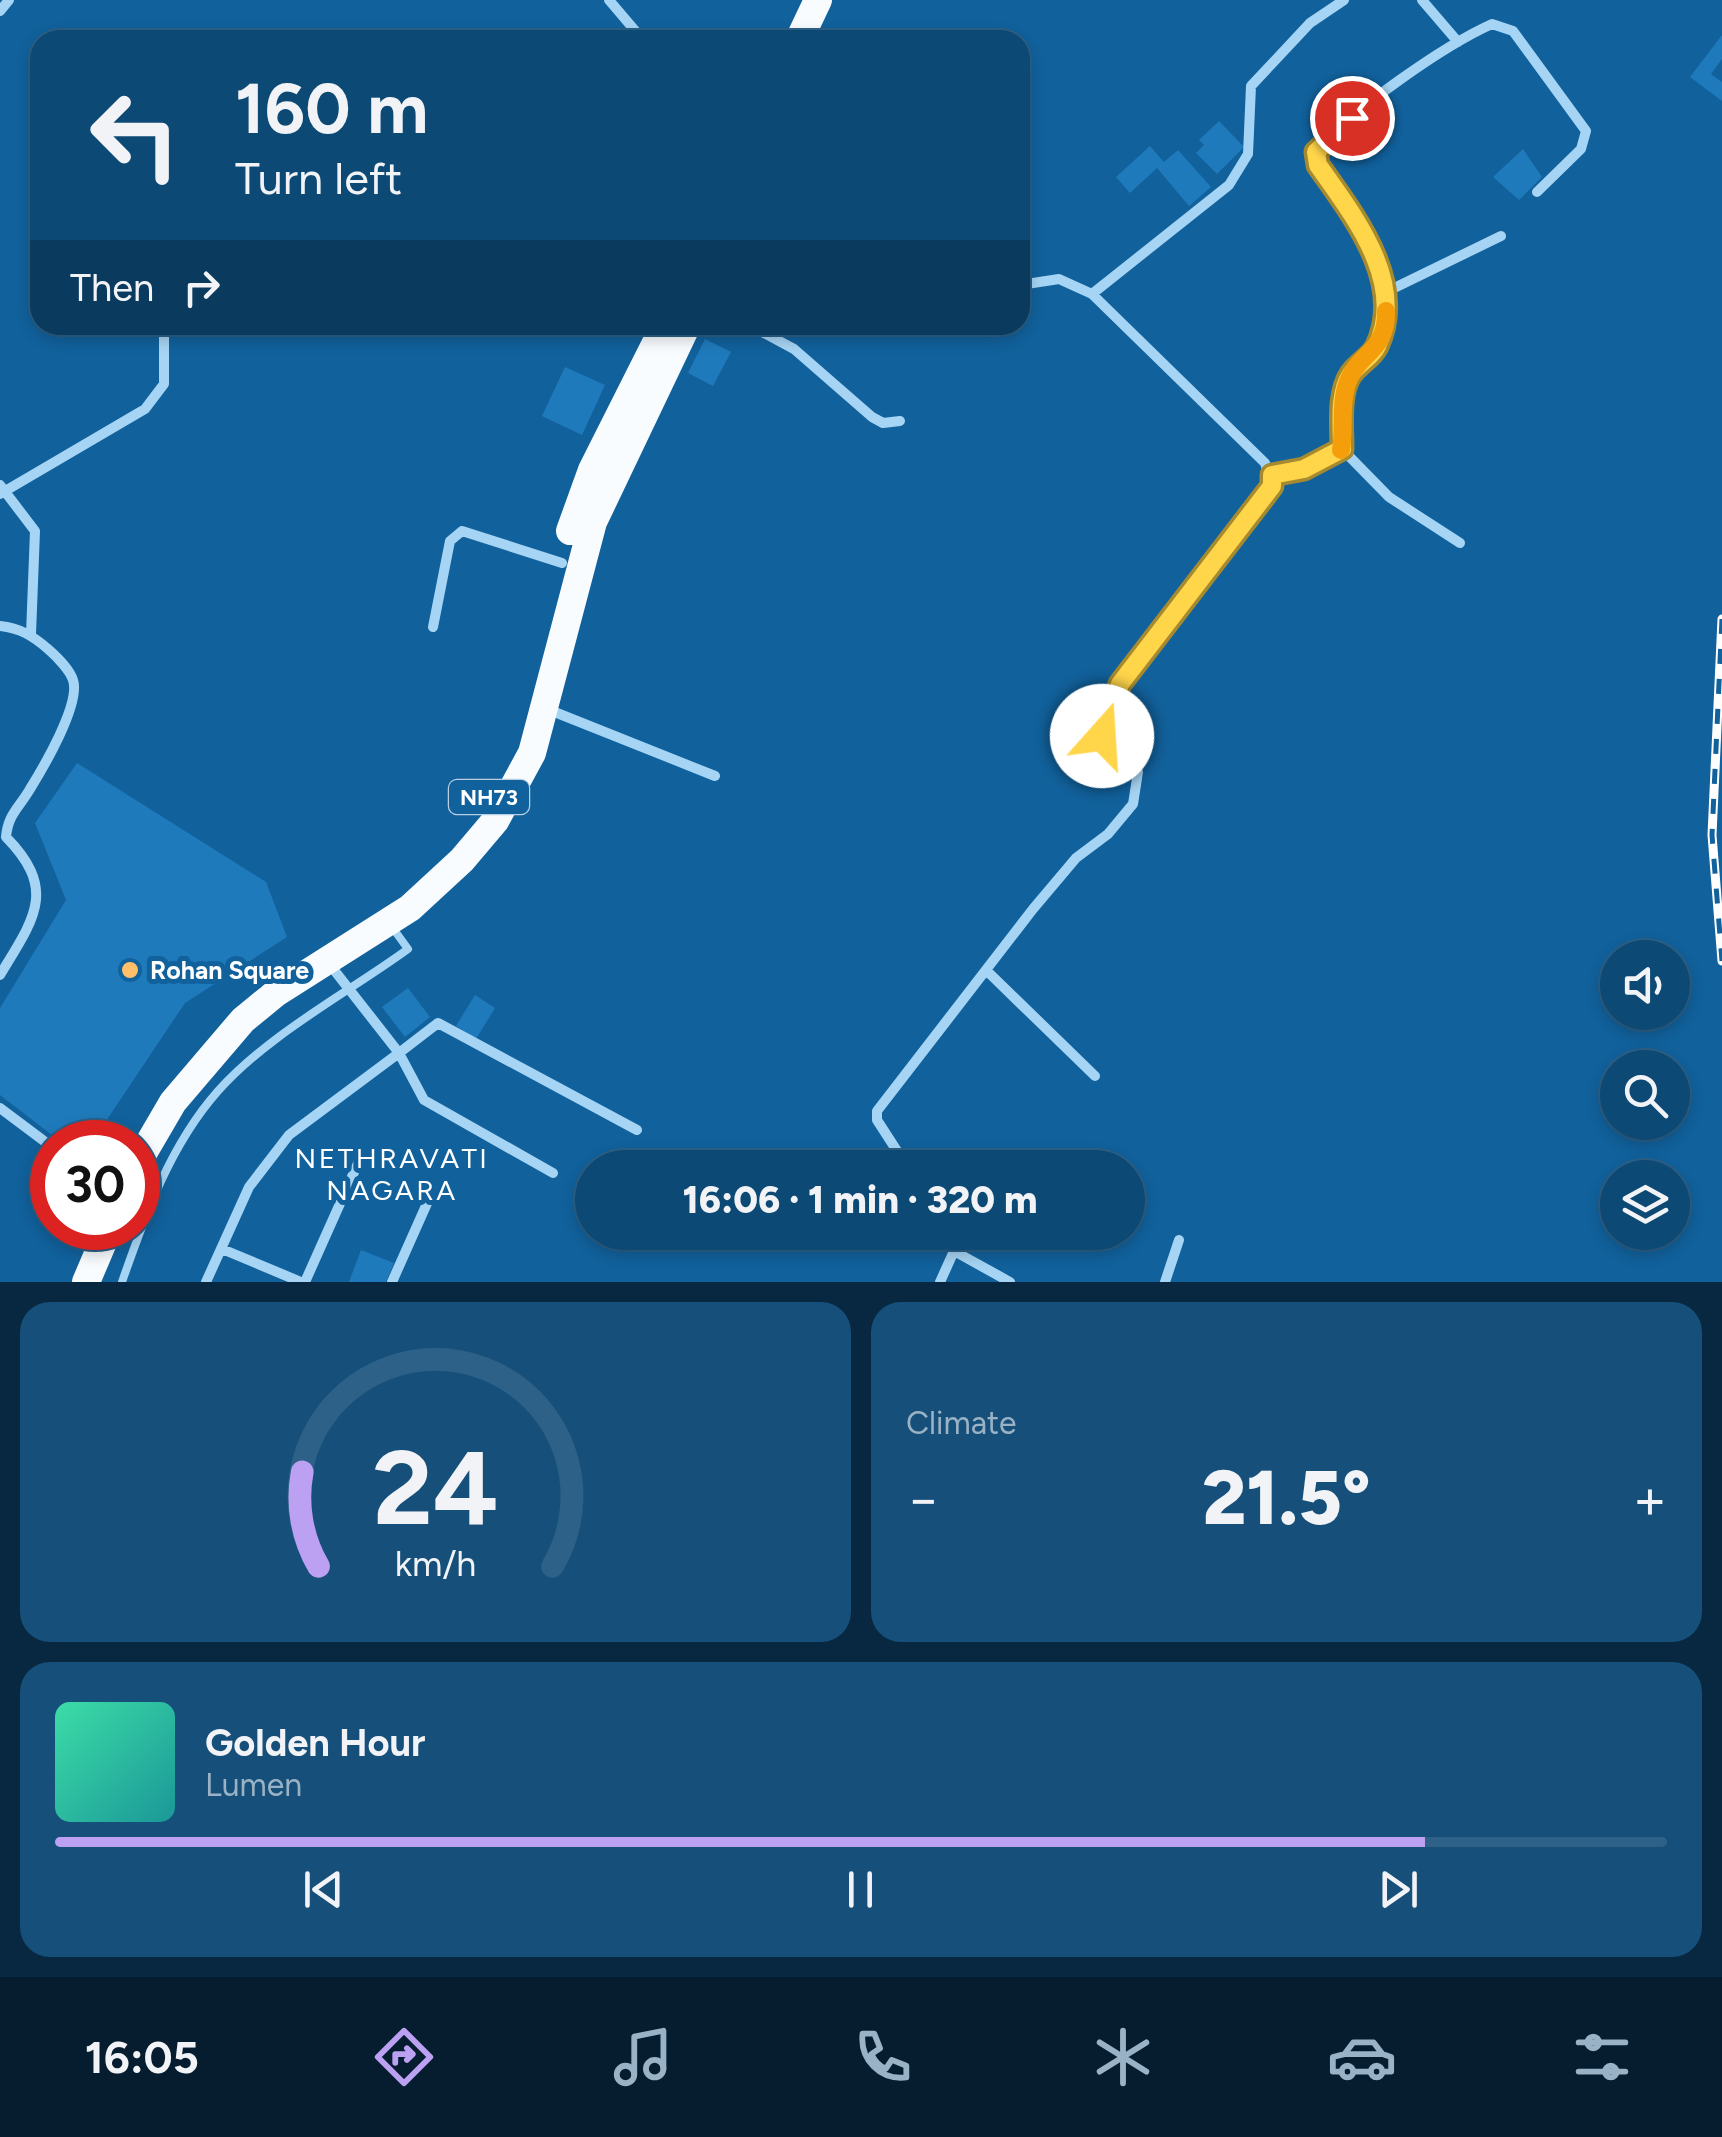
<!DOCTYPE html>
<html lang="en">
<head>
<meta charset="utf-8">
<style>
  :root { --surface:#0d4975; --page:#16507a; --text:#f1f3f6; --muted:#9ab2c5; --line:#2d6187; --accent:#bca0f2 }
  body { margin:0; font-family:Figtree,sans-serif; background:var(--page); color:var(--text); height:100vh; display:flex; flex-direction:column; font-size:38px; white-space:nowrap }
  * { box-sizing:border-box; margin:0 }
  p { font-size:32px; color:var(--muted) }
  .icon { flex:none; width:55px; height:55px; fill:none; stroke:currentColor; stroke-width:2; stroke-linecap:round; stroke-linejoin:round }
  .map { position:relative; height:1282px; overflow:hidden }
  .sheet { display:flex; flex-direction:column; gap:20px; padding:20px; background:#072840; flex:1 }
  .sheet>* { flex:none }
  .hud { position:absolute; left:30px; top:30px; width:1000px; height:305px; border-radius:30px; box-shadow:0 5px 15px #0003,0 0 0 2px var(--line); background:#0d4975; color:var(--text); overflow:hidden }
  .buttons { position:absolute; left:1600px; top:940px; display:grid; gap:20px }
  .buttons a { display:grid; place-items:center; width:90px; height:90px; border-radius:50%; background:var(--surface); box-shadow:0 5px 15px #0003,0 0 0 2px var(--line); font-size:50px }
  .speed { position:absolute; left:30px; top:1120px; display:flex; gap:20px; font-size:50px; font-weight:700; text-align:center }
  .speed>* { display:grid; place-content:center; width:130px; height:130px; border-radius:50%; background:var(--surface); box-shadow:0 5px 15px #0003,0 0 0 2px var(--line); line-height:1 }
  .speed .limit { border:15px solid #d22; background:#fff; color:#111 }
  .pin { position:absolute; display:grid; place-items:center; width:85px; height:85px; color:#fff; margin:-42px; border:5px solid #fff; border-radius:50%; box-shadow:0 2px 10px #0007 }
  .me { position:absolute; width:110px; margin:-55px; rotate:19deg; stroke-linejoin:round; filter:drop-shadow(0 0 8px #0008) }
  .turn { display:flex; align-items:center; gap:35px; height:210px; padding:0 40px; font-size:45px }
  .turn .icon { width:130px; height:130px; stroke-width:2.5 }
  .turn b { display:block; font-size:70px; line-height:85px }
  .then { display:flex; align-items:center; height:95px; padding:0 40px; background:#0003; gap:20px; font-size:38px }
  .big { font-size:75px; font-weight:800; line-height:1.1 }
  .sheet .widget { flex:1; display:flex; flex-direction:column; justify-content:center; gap:15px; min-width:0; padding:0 35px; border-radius:30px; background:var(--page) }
  .sheet .dial { align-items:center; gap:0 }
  .dial svg { height:260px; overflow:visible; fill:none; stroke:var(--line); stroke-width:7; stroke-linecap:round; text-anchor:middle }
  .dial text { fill:var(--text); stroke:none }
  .song { display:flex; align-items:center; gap:30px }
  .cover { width:120px; height:120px; border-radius:15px; background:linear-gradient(135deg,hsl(160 70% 55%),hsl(180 70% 35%)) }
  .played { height:10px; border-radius:5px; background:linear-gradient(90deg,var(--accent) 85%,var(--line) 85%) }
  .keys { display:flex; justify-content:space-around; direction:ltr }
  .heat { display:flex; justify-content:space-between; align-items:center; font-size:55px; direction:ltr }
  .sheet .tiles { flex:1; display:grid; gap:20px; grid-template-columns:1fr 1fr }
  .widget:last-child { grid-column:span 2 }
  .trip { position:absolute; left:575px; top:1150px; width:570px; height:100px; border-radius:50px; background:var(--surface); box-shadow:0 5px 15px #0003,0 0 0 2px var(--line); font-weight:800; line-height:100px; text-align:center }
  .menu { display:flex; height:160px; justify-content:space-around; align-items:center; background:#051d2f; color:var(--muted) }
  .menu .icon { width:70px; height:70px }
  .menu .selected { color:var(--accent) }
  .menu b { font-size:45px; color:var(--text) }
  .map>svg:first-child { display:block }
  .building { fill:#1f7abb }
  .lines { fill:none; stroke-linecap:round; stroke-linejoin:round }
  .service { stroke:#a6d4f4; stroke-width:8 }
  .minor { stroke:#a6d4f4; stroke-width:10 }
  .trunk { stroke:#f9fcff; stroke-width:28 }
  .rail-casing { stroke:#fff; stroke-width:9 }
  .rail { stroke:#11619c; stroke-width:5; stroke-dasharray:15; stroke-linecap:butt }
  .route-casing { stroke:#a68a30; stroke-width:25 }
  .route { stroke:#ffd54a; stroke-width:18 }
  .slow { stroke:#f59e0b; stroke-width:18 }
  .poi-dot { fill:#ffc069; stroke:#11619c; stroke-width:4 }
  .labels { text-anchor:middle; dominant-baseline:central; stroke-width:10; stroke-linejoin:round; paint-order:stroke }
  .shield { fill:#11619c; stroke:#b8d0e1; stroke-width:2.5 }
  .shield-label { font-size:22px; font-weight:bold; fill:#fff }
  .poi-label { font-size:25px; font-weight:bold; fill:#fff; stroke:#11619c; text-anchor:start }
  .neighbourhood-label { font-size:28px; letter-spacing:2.5px; fill:#fff; stroke:#11619c }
</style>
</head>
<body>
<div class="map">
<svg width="1722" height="1282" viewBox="0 0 1722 1282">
  <rect width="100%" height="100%" fill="#11619c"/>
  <path class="building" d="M1722,35V59L1711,74L1722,82V101L1690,77Z
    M1219,121L1244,147L1217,174L1196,153L1204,145L1199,140Z
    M1150,146L1164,162L1178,150L1211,187L1189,206L1157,168L1130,193L1116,177Z
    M1523,149L1542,177L1519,200L1493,177Z
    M705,339L731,352L713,386L688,373Z
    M565,367L605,385L582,435L542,416Z
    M77,763L266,882L287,937L185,1003L92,1142H61L0,1095V1008L66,900L35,823Z
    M408,988L430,1017L405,1037L382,1007Z
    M475,995L495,1008L476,1039L456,1026Z
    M361,1250L394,1263L386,1282H349Z"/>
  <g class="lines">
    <path class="service" d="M122,1282C145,1216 170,1145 218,1091C269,1034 346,994 408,949L392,927"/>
    <path class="minor" d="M609,0L643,40
      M1422,0L1458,42
      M0,11L9,0
      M1386,292L1382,271L1318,165L1316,152C1348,112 1445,45 1492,24L1513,31L1586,131L1581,149L1537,192
      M1092,294L1229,185L1248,154L1251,86L1310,23L1344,0
      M749,325L794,349L872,417L883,423L900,421
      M1272,475L1304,469L1342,449
      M0,485L35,531L31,634
      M0,494L145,409L164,384V333
      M1460,543L1389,497L1342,449L1343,399L1350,375L1376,350L1386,319V292L1501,236
      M0,626C20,628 33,636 48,649C56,656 70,670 73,680C81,704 43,768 30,789C19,808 8,814 6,837C58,890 34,919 0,975
      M433,627L450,541L462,531L562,563
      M547,709L715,776
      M988,972L1095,1076
      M0,1108L52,1147
      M908,1168L877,1120V1111L1033,909L1076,858L1108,834L1133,804L1138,772L1111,751L1102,736L1120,685L1272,486L1265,463L1092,294L1059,279L1020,285
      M553,1173L424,1100L399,1053L438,1023L637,1130
      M946,1232L954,1251L1010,1282
      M222,1249L301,1282
      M206,1282L249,1187L289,1135L399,1053L327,961
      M305,1282L359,1161
      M392,1282L433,1190
      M940,1282L954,1251
      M1165,1282L1179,1240"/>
    <path class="trunk" d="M799,40L818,0
      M570,531L592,470L665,325
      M138,1162L173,1102L243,1020L276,993L410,908L462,860L495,821L532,753L593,522L687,325
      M86,1282L109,1228"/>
    <g class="rail-casing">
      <path id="rail" d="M1722,619L1712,835L1722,961"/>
    </g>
    <use href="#rail" class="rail"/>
  </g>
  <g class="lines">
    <g class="route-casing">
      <path id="route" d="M1102,736L1120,684L1272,486V475L1304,469L1342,449C1342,426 1338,393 1351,374C1359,363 1372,357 1377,346C1407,282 1353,215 1318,165L1316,152L1352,118"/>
    </g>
    <use href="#route" class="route"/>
    <path class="slow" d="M1341,450C1345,428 1339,402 1349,379C1360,352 1387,351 1386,311"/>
  </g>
  <circle class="poi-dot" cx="130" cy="970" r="10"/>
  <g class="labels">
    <rect class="shield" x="449" y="780" width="80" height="34" rx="8"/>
    <g class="shield-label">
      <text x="489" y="797">NH73</text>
    </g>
    <g class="poi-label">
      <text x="150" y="970">Rohan Square</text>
    </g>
    <g class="neighbourhood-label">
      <text x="392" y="1158">NETHRAVATI<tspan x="392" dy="32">NAGARA</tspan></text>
    </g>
  </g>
</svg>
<div class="buttons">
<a><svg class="icon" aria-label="sound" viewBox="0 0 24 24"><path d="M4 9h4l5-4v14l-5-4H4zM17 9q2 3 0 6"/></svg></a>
<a><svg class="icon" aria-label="search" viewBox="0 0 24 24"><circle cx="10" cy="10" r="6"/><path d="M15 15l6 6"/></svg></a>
<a><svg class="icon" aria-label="layers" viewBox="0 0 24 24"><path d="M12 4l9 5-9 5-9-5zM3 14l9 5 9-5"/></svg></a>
</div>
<div class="speed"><div class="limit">30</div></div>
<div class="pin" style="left:1352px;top:118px;background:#d93025"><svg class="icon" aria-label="arrive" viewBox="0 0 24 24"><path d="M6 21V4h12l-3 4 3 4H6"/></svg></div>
<svg class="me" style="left:1102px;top:736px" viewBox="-20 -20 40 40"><circle r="19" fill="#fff"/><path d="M0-13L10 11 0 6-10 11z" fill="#ffd54a"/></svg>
<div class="trip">16:06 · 1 min · 320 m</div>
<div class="hud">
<div class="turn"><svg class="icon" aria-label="left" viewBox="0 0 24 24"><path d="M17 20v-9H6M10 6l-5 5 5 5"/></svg><div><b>160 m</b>Turn left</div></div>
<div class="then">Then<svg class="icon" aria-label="right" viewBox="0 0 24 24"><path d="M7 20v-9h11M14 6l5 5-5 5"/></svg></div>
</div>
</div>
<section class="sheet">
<div class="tiles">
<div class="widget dial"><svg viewBox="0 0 100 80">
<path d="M14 69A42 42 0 1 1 86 69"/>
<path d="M14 69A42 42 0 0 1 9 40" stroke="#bca0f2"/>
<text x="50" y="56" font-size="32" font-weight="700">24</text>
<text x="50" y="72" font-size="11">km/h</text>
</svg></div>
<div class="widget"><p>Climate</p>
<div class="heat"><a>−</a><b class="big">21.5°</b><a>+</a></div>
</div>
<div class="widget">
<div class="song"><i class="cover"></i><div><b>Golden Hour</b><p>Lumen</p></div></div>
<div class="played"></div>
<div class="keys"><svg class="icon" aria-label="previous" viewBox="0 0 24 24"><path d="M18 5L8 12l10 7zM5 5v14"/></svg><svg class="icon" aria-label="pause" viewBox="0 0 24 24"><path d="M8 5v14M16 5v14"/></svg><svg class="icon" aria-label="next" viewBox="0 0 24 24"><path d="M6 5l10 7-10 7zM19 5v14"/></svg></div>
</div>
</div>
</section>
<nav class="menu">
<b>16:05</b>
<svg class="icon selected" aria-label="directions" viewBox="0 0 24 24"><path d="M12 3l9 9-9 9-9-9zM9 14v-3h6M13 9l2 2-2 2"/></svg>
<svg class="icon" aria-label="music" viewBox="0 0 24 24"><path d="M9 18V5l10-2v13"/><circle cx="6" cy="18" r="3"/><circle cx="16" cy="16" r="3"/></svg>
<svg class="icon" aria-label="phone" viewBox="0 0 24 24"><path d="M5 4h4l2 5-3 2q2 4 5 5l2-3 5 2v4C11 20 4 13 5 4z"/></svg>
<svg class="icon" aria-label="climate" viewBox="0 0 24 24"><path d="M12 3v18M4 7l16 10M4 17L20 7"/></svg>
<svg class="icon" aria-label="car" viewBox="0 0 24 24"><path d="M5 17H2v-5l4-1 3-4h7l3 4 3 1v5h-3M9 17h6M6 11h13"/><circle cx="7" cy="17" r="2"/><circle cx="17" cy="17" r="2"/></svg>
<svg class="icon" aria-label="filters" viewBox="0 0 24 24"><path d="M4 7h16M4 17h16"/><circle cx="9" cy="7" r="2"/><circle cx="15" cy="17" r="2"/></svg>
</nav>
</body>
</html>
